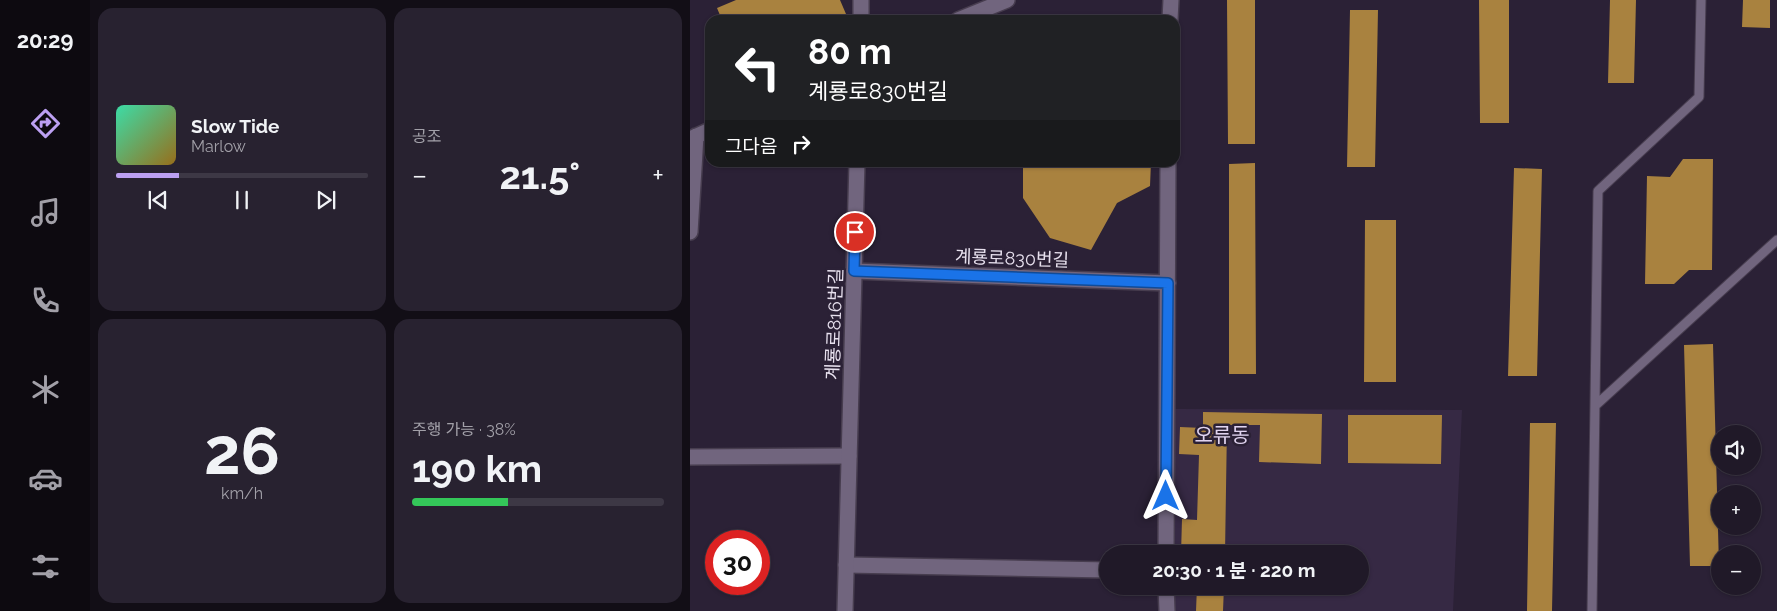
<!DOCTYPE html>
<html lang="ko">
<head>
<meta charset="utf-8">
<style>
  :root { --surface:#201928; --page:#282230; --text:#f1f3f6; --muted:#a2a0a8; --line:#3d3845; --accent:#bca0f2 }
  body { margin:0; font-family:Raleway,"Noto Sans KR",sans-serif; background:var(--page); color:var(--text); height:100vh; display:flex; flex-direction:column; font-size:19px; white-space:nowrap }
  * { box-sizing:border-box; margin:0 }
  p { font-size:16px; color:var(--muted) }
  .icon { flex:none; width:28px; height:28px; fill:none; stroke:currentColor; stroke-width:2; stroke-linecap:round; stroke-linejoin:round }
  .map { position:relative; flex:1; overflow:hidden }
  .sheet { display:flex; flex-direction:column; gap:8px; padding:8px; background:#120e16; width:600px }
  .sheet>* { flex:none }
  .guide { position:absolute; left:15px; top:15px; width:475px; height:152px; border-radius:15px; box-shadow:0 1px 4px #0004,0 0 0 1px var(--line); background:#202124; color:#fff; overflow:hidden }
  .tools { position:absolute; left:1021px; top:425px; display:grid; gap:10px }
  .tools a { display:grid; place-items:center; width:50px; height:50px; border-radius:50%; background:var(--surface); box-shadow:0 1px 4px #0004,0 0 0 1px var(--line); font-size:25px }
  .speed { position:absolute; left:15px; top:530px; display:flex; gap:10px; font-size:25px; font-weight:700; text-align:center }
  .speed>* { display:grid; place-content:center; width:65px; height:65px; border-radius:50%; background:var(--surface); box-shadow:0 1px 4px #0004,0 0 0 1px var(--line); line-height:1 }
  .speed .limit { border:8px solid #d22; background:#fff; color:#111 }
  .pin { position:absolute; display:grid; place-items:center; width:42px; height:42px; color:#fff; margin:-21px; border:2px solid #fff; border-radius:50%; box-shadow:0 1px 5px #0007 }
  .me { position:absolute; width:55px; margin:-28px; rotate:0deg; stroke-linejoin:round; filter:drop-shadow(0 0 4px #0008) }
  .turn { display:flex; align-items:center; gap:18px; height:105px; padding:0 20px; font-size:22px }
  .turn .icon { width:65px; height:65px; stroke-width:2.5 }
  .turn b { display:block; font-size:35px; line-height:42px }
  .then { display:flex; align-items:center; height:48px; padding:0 20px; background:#0003; gap:10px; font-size:19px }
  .big { font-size:38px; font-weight:700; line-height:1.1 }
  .sheet .widget { flex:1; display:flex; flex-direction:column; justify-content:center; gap:8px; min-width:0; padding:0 18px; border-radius:15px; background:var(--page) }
  .sheet .dial { align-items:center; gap:0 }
  .dial b { font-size:65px; line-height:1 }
  .song { display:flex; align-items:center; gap:15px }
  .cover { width:60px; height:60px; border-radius:8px; background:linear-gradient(135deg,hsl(160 70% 55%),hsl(40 70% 35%)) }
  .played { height:5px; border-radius:2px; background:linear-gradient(90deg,var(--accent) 25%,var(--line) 25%) }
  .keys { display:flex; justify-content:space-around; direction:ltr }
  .heat { display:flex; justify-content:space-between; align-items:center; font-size:28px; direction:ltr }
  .charge { height:8px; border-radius:4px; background:linear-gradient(90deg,#34c759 38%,var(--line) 0) }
  .sheet .tiles { flex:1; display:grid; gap:8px; grid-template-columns:repeat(2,1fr) }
  .trip { position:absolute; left:409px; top:545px; width:270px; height:50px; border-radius:25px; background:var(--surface); box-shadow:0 1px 4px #0004,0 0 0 1px var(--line); font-weight:700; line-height:50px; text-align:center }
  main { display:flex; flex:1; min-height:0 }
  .dock { display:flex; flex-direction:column; width:90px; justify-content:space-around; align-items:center; background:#0d0a10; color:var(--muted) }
  .dock .icon { width:35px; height:35px }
  .dock .active { color:var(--accent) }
  .dock b { font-size:22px; color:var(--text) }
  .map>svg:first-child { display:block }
  .built { fill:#362944 }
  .building { fill:#a9823f }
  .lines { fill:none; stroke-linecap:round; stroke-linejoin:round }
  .service-casing { stroke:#473d4f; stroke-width:11 }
  .minor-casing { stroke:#473d4f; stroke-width:18 }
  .tertiary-casing { stroke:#473d4f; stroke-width:18 }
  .service { stroke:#71657e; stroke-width:9 }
  .minor { stroke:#71657e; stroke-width:15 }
  .tertiary { stroke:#71657e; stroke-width:15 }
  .route-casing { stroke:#114b97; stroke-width:12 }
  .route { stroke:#1a73e8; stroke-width:9 }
  .labels { text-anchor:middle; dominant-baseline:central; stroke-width:5; stroke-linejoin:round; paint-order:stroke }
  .street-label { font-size:18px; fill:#e7e0ee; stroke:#2b2136 }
  .quarter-label { font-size:20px; fill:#e1d4f0; stroke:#2b2136 }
</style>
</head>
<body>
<main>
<nav class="dock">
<b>20:29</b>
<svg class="icon active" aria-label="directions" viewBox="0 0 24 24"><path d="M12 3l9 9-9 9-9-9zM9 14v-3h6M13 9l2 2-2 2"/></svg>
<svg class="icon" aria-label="music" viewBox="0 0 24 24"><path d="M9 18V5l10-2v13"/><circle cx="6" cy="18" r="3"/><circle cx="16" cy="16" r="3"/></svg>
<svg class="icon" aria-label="phone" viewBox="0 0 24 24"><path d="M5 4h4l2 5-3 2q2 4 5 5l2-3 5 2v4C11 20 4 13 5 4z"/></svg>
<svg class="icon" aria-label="climate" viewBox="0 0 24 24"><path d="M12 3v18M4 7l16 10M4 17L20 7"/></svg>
<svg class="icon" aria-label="car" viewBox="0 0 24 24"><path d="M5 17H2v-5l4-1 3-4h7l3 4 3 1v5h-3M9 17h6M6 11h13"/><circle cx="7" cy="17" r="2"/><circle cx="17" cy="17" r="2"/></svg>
<svg class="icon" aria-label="filters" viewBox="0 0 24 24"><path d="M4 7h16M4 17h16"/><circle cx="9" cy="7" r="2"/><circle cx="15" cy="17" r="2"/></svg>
</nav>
<section class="sheet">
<div class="tiles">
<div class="widget">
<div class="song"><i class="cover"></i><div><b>Slow Tide</b><p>Marlow</p></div></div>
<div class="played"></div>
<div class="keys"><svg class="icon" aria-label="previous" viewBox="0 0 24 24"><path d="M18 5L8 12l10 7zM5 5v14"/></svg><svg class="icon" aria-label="pause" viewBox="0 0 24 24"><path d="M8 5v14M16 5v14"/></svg><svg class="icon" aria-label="next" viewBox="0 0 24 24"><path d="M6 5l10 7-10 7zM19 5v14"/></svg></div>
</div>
<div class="widget"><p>공조</p>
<div class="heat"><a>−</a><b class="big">21.5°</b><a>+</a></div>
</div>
<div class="widget dial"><b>26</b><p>km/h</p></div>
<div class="widget"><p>주행 가능 · 38%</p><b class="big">190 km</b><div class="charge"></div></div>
</div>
</section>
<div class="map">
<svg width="1087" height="611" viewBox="0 0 1087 611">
  <rect width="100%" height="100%" fill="#2b2136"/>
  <path class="built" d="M482,409L772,410L763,611H484V586H670V554H484Z"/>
  <path class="building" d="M46,0H150L156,14L143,20H59L57,17L51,20H32L27,8Z
    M537,0H565V144H538Z
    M789,0H819V123H790Z
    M920,0H946L944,83H918Z
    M1053,0H1080V28L1052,27Z
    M660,10H688L685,167H657Z
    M993,159H1023L1022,270H999L984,284H955L957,176L980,177Z
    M333,162H461L460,186L427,203L401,250L360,238L333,198Z
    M565,163L566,374H539V164Z
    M824,168L852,169L847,376H818Z
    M675,220H706V382H674Z
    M1023,344L1029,566H1000L994,345Z
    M513,412L632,414L631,464L569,462L570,425H537L535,554H491L492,519L507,520L509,455L489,454L490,427L513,428Z
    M658,415H752L751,464L658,463Z
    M840,423H866L862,611H837Z
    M507,586H534L533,611H506Z"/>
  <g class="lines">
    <g class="service-casing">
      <path id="service" d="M906,405L1087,240
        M902,611L908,191L1009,97L1011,0"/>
    </g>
    <g class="minor-casing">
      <path id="minor" d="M268,20L317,0
        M480,20L481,0
        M0,139L20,130
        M0,232L6,136
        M164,271L478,283
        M0,457L159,456
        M476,554L478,162
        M156,565L418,570
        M476,586L477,611"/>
    </g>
    <g class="tertiary-casing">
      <path id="tertiary" d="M171,20V0
        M155,611L167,162"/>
    </g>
    <use href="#service" class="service"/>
    <use href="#minor" class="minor"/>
    <use href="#tertiary" class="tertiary"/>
  </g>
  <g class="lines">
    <g class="route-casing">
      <path id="route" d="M165,232L164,271L478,283L476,496"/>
    </g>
    <use href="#route" class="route"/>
  </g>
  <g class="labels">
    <g class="street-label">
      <text transform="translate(322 258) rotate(2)">계룡로830번길</text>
      <text transform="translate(144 324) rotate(-88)">계룡로816번길</text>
    </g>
    <g class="quarter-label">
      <text x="532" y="435">오류동</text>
    </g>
  </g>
</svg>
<div class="tools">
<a><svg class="icon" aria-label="sound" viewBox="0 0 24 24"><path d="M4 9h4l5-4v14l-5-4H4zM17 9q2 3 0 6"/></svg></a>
<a>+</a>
<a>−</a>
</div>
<div class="speed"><div class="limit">30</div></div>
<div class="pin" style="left:165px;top:232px;background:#d93025"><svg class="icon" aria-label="arrive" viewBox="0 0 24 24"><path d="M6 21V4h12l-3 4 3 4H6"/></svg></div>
<svg class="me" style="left:476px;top:496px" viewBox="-20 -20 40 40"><path d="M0-17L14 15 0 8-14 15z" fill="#1a73e8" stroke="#fff" stroke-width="4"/></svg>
<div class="trip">20:30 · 1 분 · 220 m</div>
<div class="guide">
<div class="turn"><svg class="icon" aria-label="left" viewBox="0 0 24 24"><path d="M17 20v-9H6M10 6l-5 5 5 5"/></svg><div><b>80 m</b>계룡로830번길</div></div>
<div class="then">그다음<svg class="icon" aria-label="right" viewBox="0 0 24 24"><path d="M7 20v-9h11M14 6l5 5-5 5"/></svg></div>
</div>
</div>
</main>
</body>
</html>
